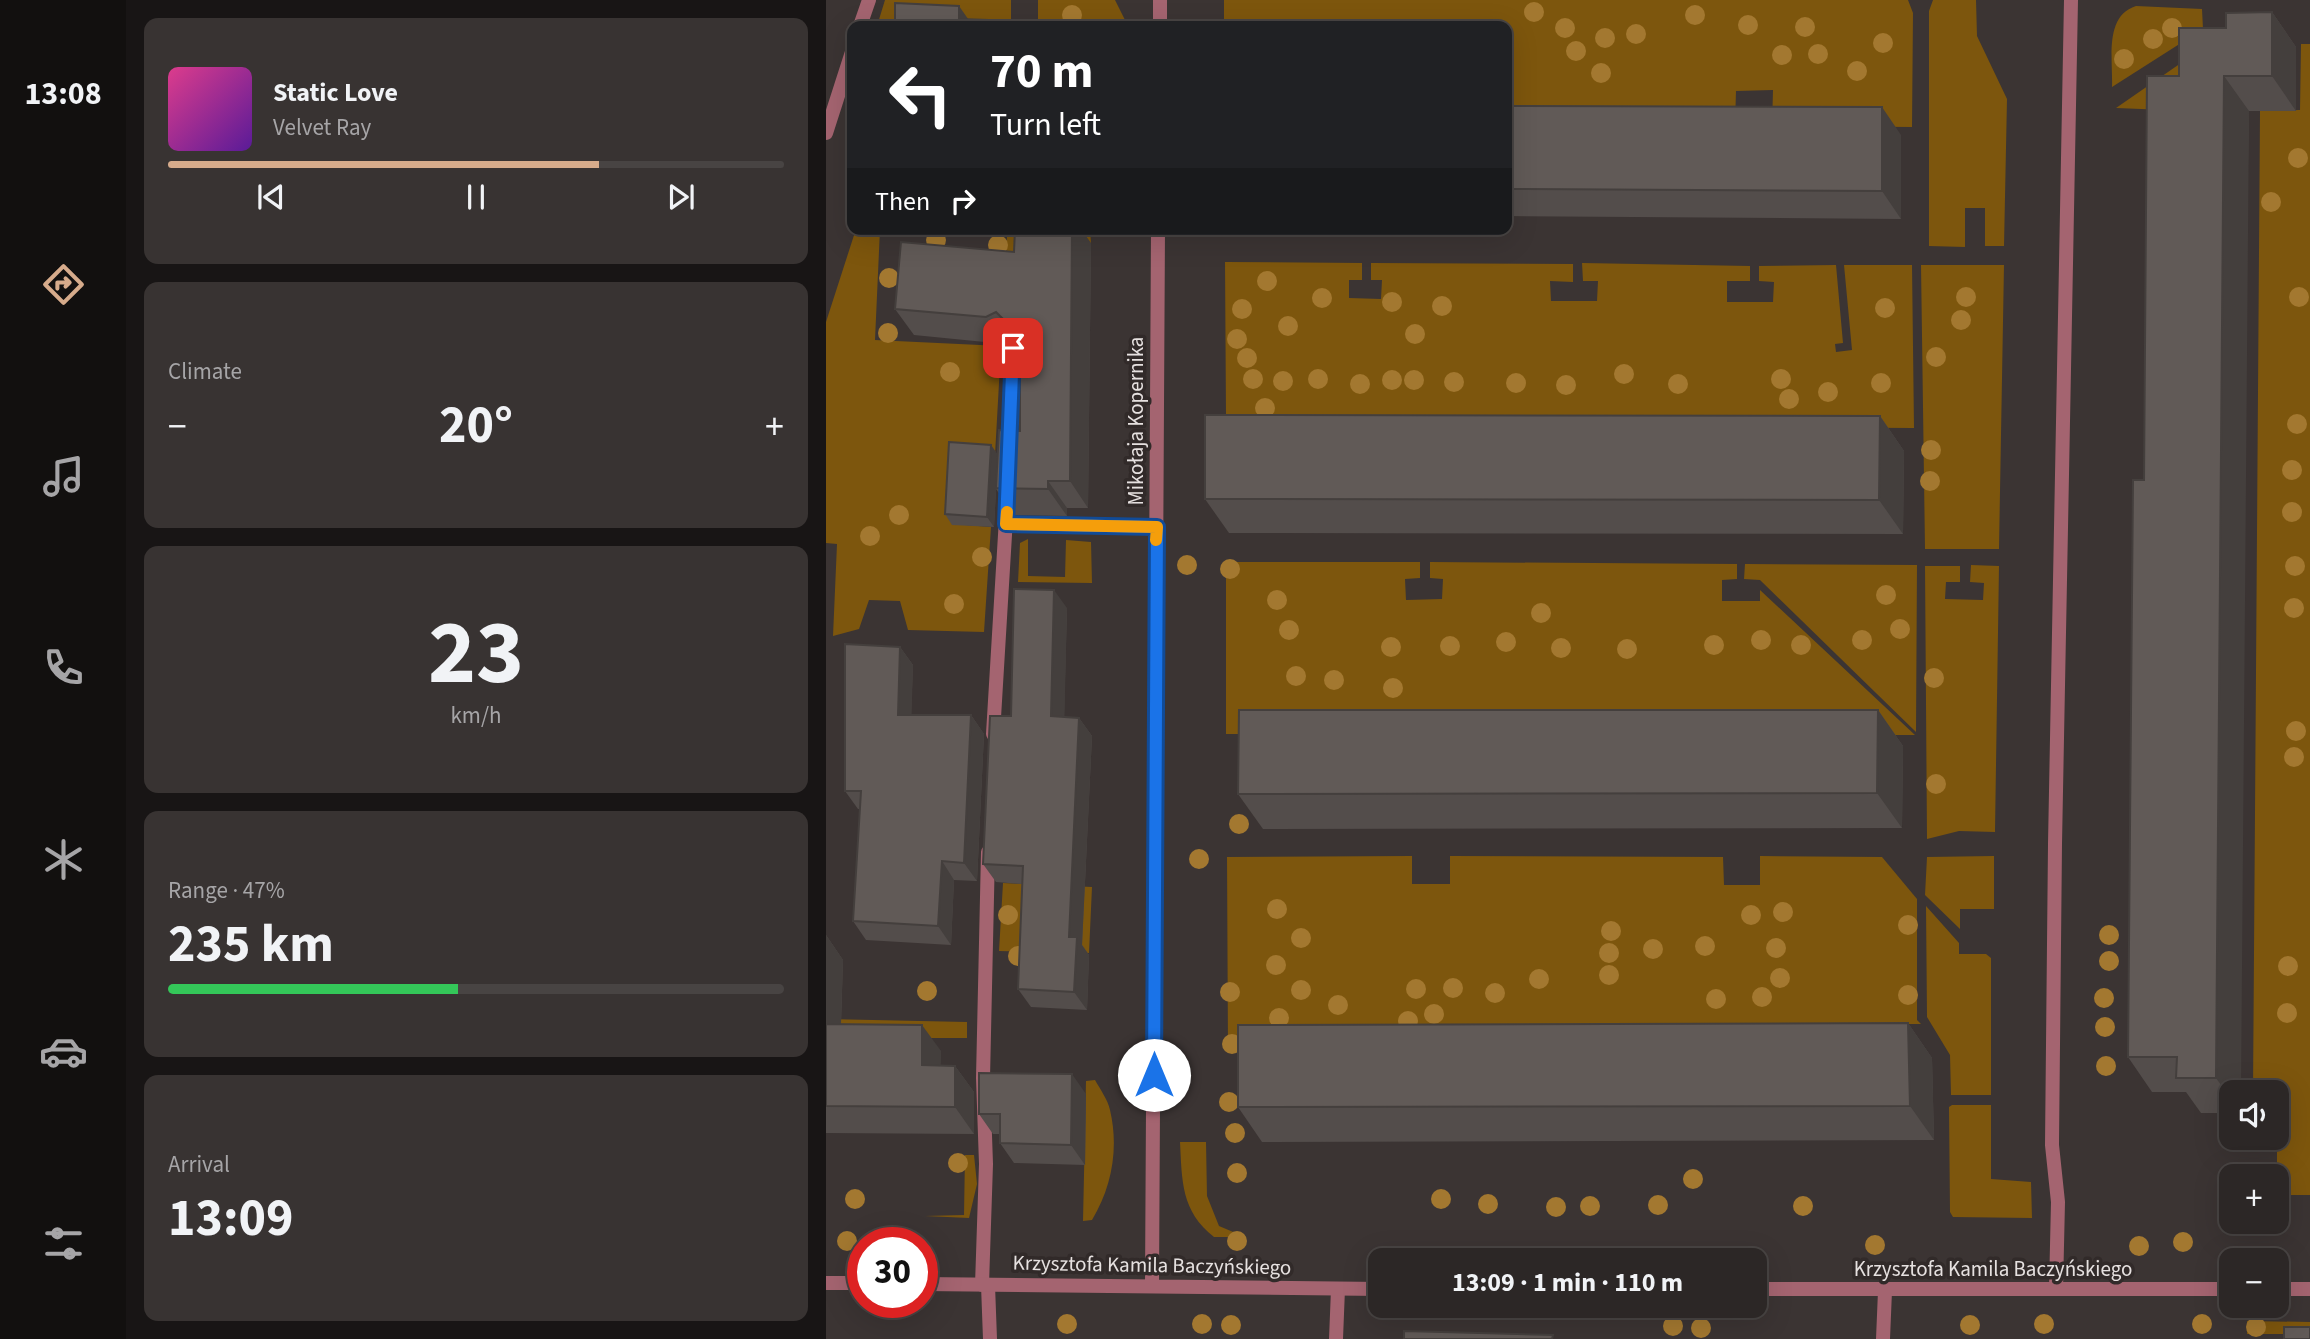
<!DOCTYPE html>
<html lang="en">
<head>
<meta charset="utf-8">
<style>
  :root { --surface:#2c2726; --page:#383332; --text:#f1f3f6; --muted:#a6a5a7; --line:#484443; --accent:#d6ab8b }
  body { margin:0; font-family:"Source Sans 3",sans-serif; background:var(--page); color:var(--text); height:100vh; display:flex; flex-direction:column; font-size:26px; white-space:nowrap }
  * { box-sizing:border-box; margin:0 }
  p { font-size:23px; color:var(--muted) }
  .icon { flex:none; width:38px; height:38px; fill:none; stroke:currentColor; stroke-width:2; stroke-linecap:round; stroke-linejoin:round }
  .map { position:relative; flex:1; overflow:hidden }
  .side { display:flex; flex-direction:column; gap:18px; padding:18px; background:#181515; width:700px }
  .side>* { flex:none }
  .top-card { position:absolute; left:21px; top:21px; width:665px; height:214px; border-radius:14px; box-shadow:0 7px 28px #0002,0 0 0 2px var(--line); background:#202124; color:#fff; overflow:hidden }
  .fabs { position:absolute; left:1393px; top:1080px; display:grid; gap:14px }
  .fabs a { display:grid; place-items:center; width:70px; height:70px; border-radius:14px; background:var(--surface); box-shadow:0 7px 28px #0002,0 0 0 2px var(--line); font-size:35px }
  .speed { position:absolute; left:21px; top:1227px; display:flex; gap:14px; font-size:35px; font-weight:700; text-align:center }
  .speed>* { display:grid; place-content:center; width:91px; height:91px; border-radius:50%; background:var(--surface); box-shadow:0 7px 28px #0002,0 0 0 2px var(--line); line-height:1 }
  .speed .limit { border:10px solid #d22; background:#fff; color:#111 }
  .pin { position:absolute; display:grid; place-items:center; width:60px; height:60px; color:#fff; margin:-30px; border-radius:14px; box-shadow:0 4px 10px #0006 }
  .me { position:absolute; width:77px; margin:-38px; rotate:0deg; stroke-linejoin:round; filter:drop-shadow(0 0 5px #0008) }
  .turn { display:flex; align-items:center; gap:24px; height:147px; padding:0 28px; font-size:32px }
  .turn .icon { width:91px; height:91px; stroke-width:2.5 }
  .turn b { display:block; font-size:49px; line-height:60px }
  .then { display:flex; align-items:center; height:66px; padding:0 28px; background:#0003; gap:14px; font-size:26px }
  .big { font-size:52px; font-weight:700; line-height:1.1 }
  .side .widget { flex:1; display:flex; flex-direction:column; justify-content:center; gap:10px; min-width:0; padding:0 24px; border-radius:14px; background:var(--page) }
  .side .dial { align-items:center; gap:0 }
  .dial b { font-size:91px; line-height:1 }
  .song { display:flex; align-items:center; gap:21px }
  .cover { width:84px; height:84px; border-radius:10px; background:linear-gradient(135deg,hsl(330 70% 55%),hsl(270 70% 35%)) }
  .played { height:7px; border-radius:4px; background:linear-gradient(90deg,var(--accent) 70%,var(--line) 70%) }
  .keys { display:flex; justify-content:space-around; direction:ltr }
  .heat { display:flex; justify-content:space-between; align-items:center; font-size:38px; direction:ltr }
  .charge { height:10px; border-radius:5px; background:linear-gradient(90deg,#34c759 47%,var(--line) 0) }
  .trip { position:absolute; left:542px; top:1248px; width:399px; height:70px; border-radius:14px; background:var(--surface); box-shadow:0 7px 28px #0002,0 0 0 2px var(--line); font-weight:700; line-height:70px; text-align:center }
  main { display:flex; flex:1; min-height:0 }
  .menu { display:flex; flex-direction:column; width:126px; justify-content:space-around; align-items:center; background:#12100f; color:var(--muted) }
  .menu .icon { width:49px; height:49px }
  .menu .current { color:var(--accent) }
  .menu b { font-size:32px; color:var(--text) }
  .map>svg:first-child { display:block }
  .green { fill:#7d560d }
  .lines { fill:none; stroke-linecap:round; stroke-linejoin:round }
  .service { stroke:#a46470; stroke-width:14 }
  .minor { stroke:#a46470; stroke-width:14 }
  .tree { fill:#a37830 }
  .wall { fill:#534d4b }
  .shaded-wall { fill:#443f3d }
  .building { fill:#615a57; stroke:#443f3d; stroke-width:2 }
  .route-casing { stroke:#114b97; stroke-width:18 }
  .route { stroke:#1a73e8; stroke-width:12 }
  .slow { stroke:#f59e0b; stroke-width:12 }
  .labels { text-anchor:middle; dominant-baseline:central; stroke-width:7; stroke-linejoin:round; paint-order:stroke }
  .street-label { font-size:21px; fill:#e6e1e0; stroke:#312a29 }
</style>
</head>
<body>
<main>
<nav class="menu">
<b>13:08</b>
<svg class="icon current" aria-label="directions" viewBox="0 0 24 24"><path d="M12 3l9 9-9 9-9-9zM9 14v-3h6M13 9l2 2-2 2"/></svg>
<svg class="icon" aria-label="music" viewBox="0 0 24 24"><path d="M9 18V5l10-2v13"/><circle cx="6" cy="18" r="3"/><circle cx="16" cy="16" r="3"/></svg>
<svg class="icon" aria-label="phone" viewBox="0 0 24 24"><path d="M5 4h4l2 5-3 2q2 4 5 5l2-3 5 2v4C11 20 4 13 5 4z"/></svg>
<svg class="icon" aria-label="climate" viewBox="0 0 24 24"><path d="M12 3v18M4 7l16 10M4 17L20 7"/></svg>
<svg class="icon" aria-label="car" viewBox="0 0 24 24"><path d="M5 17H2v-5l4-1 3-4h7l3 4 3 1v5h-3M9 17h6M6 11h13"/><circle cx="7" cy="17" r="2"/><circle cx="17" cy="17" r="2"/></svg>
<svg class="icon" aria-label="filters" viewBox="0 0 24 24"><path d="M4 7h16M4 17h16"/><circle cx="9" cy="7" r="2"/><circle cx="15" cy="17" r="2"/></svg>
</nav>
<section class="side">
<div class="widget">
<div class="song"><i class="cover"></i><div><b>Static Love</b><p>Velvet Ray</p></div></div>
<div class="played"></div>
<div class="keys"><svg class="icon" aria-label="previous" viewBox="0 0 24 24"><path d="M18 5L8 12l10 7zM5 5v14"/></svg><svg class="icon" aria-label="pause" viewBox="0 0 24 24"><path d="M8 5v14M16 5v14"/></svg><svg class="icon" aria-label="next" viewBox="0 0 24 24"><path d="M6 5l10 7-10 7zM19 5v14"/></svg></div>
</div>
<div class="widget"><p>Climate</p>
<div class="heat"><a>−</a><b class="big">20°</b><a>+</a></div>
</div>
<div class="widget dial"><b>23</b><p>km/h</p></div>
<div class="widget"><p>Range · 47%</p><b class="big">235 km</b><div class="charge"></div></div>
<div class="widget"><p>Arrival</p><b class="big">13:09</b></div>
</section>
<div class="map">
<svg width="1484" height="1339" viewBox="0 0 1484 1339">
  <rect width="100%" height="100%" fill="#3b3433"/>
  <path class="green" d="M59,0H185V26H51Z
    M212,0H289L302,26H212Z
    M398,0H1082L1087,13L1086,127L946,126L947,90L910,91L909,125L681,124V26H398Z
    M1107,0H1150L1151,36L1181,99L1178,246H1159V208H1139V247L1103,246V11Z
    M1310,6L1376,9L1377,29L1286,87C1287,59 1278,16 1310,6Z
    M1475,44H1484V1195H1451V1092H1427L1434,111L1474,110Z
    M1355,63L1365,111L1290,108Z
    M30,229H54L49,340L175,346L181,236L170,233V229H264L265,243L209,239L204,347H175L169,455L126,524L165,527L158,632L82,630L74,601L43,600L33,629L7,636L11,544L0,543V322Z
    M399,262L536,263V280H523V298L555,299L556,280H545V263L747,264V282L724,281L725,301H771L772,281H757L756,263L924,266V281H901V302H947L948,282L933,281V266L1010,265L1017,343L1009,344L1010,352L1026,350L1018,265H1086L1088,428L436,425L400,417Z
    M1095,265H1178L1173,549H1099Z
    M202,539V576L239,577L240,540L265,542L266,583L192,582L194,543Z
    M400,562H594V578L579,579L580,600L616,599L617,579L604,578V562L911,564V579L896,580V601H934V590L1089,735L400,734Z
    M919,564L1091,565L1090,732L934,580L918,579Z
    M1145,565L1173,566L1169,832L1133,831L1101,839L1099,566H1134V582H1120L1119,599L1157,600L1158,583L1144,582Z
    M586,856V884H624V856L897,857L898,885H934V856L1056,857L1091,899V1020L1095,1024H1075V1047L402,1051L401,857Z
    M1168,856V909H1134V929L1099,895L1101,857Z
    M177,883L266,887L263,953L173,951Z
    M1100,906L1133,943V954H1160L1165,958V1095H1125L1124,1055L1101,1017Z
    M0,1019L141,1022V1038H0Z
    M269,1080C274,1089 282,1100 284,1110C293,1148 286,1187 266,1220L257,1221L260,1081Z
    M1126,1105H1165V1179L1205,1182L1206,1218L1127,1217L1124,1212L1123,1107Z
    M354,1142H380L381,1196L393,1226L419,1237H388C355,1211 356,1181 354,1142Z
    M139,1155H148L151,1184L143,1218L99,1216L138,1215Z
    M1421,1321L1484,1322V1334H1421Z"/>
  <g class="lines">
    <path class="service" d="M34,26L43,0
      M0,133L26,52
      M183,448L187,348
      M180,524L331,527
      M167,734L182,485
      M156,1285L160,1164L157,1078L162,852
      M162,1285L164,1339
      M510,1339L512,1289"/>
    <path class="minor" d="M334,26V0
      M0,1283H37
      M96,1284L555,1289
      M326,1285L332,229
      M929,1289H1405
      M1230,1289L1232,1202L1226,1145L1229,844L1245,0
      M1451,1289H1484
      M1057,1339L1059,1291"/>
  </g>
  <g class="tree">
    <circle cx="708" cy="12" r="10"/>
    <circle cx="246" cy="15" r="10"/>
    <circle cx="869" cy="15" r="10"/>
    <circle cx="922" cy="25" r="10"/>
    <circle cx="979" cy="27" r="10"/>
    <circle cx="739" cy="28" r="10"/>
    <circle cx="1346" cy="28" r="10"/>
    <circle cx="810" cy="34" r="10"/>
    <circle cx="779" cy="38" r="10"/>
    <circle cx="1327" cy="39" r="10"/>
    <circle cx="1057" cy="43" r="10"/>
    <circle cx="750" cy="51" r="10"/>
    <circle cx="992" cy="54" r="10"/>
    <circle cx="956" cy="55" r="10"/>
    <circle cx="1298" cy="59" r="10"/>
    <circle cx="1031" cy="71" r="10"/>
    <circle cx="775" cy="73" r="10"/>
    <circle cx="1472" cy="158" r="10"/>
    <circle cx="1445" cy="202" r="10"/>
    <circle cx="110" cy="240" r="10"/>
    <circle cx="172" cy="245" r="10"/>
    <circle cx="63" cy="278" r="10"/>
    <circle cx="441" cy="281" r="10"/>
    <circle cx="1140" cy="297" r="10"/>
    <circle cx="1473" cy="297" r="10"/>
    <circle cx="496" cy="298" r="10"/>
    <circle cx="566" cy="302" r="10"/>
    <circle cx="616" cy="306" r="10"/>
    <circle cx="1059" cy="308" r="10"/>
    <circle cx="416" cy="309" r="10"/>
    <circle cx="1135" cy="320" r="10"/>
    <circle cx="462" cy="326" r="10"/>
    <circle cx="62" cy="333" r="10"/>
    <circle cx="589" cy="334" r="10"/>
    <circle cx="411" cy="339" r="10"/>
    <circle cx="1110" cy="357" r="10"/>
    <circle cx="421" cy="358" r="10"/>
    <circle cx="124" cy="372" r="10"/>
    <circle cx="798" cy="374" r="10"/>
    <circle cx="427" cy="379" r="10"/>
    <circle cx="492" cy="379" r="10"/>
    <circle cx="955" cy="379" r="10"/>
    <circle cx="566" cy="380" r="10"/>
    <circle cx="588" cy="380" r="10"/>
    <circle cx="457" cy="381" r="10"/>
    <circle cx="628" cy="382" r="10"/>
    <circle cx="690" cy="383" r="10"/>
    <circle cx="1055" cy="383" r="10"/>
    <circle cx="534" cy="384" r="10"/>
    <circle cx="852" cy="384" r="10"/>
    <circle cx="740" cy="385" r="10"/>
    <circle cx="1002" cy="392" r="10"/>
    <circle cx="963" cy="399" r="10"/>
    <circle cx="439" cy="408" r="10"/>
    <circle cx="1471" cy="424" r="10"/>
    <circle cx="1105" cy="450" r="10"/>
    <circle cx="1466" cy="470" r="10"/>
    <circle cx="1104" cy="481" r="10"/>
    <circle cx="1466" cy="512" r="10"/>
    <circle cx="73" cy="515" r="10"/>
    <circle cx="44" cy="536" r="10"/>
    <circle cx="156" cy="557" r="10"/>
    <circle cx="361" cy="565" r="10"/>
    <circle cx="1469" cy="566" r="10"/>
    <circle cx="404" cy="569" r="10"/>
    <circle cx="1060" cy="595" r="10"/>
    <circle cx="451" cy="600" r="10"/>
    <circle cx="128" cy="604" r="10"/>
    <circle cx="1468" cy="608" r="10"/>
    <circle cx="715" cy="613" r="10"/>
    <circle cx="1074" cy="629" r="10"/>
    <circle cx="463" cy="630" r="10"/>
    <circle cx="935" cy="640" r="10"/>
    <circle cx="1036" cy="640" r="10"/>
    <circle cx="680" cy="642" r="10"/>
    <circle cx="888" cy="645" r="10"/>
    <circle cx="975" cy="645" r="10"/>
    <circle cx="624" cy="646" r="10"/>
    <circle cx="565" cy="647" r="10"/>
    <circle cx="735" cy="648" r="10"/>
    <circle cx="801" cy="649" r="10"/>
    <circle cx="470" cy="676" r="10"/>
    <circle cx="1108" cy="678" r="10"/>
    <circle cx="508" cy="680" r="10"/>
    <circle cx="567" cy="688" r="10"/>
    <circle cx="1470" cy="731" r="10"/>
    <circle cx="1468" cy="757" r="10"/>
    <circle cx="1110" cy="784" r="10"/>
    <circle cx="413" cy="824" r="10"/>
    <circle cx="373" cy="859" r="10"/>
    <circle cx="451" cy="909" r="10"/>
    <circle cx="957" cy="912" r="10"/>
    <circle cx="182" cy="915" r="10"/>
    <circle cx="925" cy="915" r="10"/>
    <circle cx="1082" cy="925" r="10"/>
    <circle cx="785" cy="931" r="10"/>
    <circle cx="1283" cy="935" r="10"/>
    <circle cx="475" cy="938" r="10"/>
    <circle cx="879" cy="946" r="10"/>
    <circle cx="950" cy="948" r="10"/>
    <circle cx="827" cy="949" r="10"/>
    <circle cx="783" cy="953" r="10"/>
    <circle cx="192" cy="956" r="10"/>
    <circle cx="1283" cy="961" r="10"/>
    <circle cx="450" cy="965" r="10"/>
    <circle cx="1462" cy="966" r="10"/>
    <circle cx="783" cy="975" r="10"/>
    <circle cx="954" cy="978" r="10"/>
    <circle cx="713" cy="979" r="10"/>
    <circle cx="627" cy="988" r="10"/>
    <circle cx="590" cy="989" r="10"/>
    <circle cx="475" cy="990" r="10"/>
    <circle cx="101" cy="991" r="10"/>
    <circle cx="404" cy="992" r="10"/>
    <circle cx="669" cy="993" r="10"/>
    <circle cx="1082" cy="995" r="10"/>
    <circle cx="936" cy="997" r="10"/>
    <circle cx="1278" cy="998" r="10"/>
    <circle cx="890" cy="999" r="10"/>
    <circle cx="512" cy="1005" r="10"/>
    <circle cx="1461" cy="1013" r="10"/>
    <circle cx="608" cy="1014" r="10"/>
    <circle cx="453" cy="1018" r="10"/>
    <circle cx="582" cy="1021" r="10"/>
    <circle cx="1279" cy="1027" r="10"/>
    <circle cx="406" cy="1044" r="10"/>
    <circle cx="1280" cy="1066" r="10"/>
    <circle cx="403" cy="1102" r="10"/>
    <circle cx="409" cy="1133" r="10"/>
    <circle cx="132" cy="1163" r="10"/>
    <circle cx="411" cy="1173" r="10"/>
    <circle cx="867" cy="1179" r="10"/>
    <circle cx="29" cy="1199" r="10"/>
    <circle cx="615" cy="1199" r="10"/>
    <circle cx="662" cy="1204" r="10"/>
    <circle cx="832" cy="1205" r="10"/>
    <circle cx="764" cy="1206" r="10"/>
    <circle cx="977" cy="1206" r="10"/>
    <circle cx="730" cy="1207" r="10"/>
    <circle cx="21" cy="1241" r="10"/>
    <circle cx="411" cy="1241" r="10"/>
    <circle cx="1357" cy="1242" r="10"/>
    <circle cx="1049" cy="1245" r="10"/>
    <circle cx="1313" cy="1246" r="10"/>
    <circle cx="241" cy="1324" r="10"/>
    <circle cx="376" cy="1324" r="10"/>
    <circle cx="1218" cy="1324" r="10"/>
    <circle cx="1376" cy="1324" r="10"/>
    <circle cx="405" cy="1325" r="10"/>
    <circle cx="1144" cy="1325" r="10"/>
    <circle cx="847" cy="1326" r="10"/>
    <circle cx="1430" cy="1327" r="10"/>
    <circle cx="875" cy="1328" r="10"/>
  </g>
  <path class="wall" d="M1446,12L1470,47V111H1423L1405,1113H1375L1360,1092H1326L1302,1057L1318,480L1353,76L1400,28Z
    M681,106L1075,135V219L681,216Z
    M265,243L262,508H241V516L188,515L170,489L168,527L126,525L119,514L165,445L171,454L194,431V352L186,340L179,344L88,335L69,309L188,252Z
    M1054,416L1078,451L1077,534L403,533L379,499Z
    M241,608L238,717L253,718L266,736L256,945L263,955L261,1010L205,1007L192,989L196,884L170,882L157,864L185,716Z
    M74,647L87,665L85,715H145L158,734L151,881L128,880L125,945L40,940L27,921L34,809H32L19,791Z
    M1052,710L1077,746L1076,828L437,829L412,794Z
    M0,935L17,960L15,1024L115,1051L114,1066H129L148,1092V1134L0,1133Z
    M1082,1023L1106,1058L1108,1140L436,1142L412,1107Z
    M260,1094L259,1165L188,1163L174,1143V1134H167L153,1114Z"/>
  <path class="shaded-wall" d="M133,6L147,26L133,19Z
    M1446,12L1470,47V111L1446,76Z
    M1398,76L1423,111L1415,1092H1405V1099L1390,1078Z
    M1056,107L1075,135V219L1056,191Z
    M246,229H255L265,243L262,508L244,481Z
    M1054,416L1078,451L1077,534L1053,500Z
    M165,445L172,455L168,527L161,517Z
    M222,481L241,508V516L222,489Z
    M228,590L241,608L238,735L225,716Z
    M74,647L87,665L85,733L72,715Z
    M1052,710L1077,746L1076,828L1051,793Z
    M145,715L158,734L151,881L138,863Z
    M253,718L266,736L256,945L263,955L261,1010L248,992L243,937Z
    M116,861L128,880L125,945L112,926Z
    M0,935L17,960L14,1051L0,1031Z
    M1082,1023L1106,1058L1108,1140L1084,1106Z
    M96,1025L115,1051L114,1092L96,1065Z
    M129,1066L148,1092V1134L129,1107Z
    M246,1074L260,1094L259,1165L245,1145Z"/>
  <path class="building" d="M69,3L133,6V19L192,21V26H69Z
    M1446,12V76H1398L1390,1078H1350L1351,1057H1302L1307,480H1318L1321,76H1353V28H1400V13Z
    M681,106L1056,107V191L681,189Z
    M189,229H246L244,481H222V489L170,488L173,430L194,431V338H184L185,320L177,319L170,312L160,317L69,309L75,242L188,252Z
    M379,415L1054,416L1053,500L379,499Z
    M123,442L165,445L161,517L119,514Z
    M188,589L228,590L225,716L253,718L243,937H251L248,992L192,989L197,866L157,864L164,716H185Z
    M19,644L74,647L72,715H145L138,863L116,861L112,926L27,921L35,791H19Z
    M413,710H1052L1051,793L412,794Z
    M1082,1023L1084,1106L412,1107V1025Z
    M0,1024L96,1025V1065L129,1066V1107L0,1106Z
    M153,1073L246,1074L245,1145L174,1143V1114H153Z
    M1458,1327H1484V1339H1458Z
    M578,1331L727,1335L726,1339H578Z"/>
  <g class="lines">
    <g class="route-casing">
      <path id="route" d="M187,348L180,524L331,527L328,1075"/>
    </g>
    <use href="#route" class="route"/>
    <path class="slow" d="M181,512L180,524L331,527L330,540"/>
  </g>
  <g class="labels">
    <g class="street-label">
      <text transform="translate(310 421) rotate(-90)">Mikołaja Kopernika</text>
      <text transform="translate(326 1265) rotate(1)">Krzysztofa Kamila Baczyńskiego</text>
      <text x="1167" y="1269">Krzysztofa Kamila Baczyńskiego</text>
    </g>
  </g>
</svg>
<div class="fabs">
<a><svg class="icon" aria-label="sound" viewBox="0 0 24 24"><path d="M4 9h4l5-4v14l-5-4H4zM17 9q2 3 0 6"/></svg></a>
<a>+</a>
<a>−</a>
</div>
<div class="speed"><div class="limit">30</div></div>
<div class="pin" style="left:187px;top:348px;background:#d93025"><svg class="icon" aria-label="arrive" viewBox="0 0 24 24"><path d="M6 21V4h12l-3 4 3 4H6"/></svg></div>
<svg class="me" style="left:328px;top:1075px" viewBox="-20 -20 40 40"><circle r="19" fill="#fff"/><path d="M0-13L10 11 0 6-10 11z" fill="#1a73e8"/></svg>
<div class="trip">13:09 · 1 min · 110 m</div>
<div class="top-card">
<div class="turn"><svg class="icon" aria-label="left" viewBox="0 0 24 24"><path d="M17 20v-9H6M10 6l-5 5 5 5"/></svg><div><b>70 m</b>Turn left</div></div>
<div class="then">Then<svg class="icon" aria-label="right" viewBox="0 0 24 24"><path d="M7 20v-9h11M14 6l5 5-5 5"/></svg></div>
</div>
</div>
</main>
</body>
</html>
